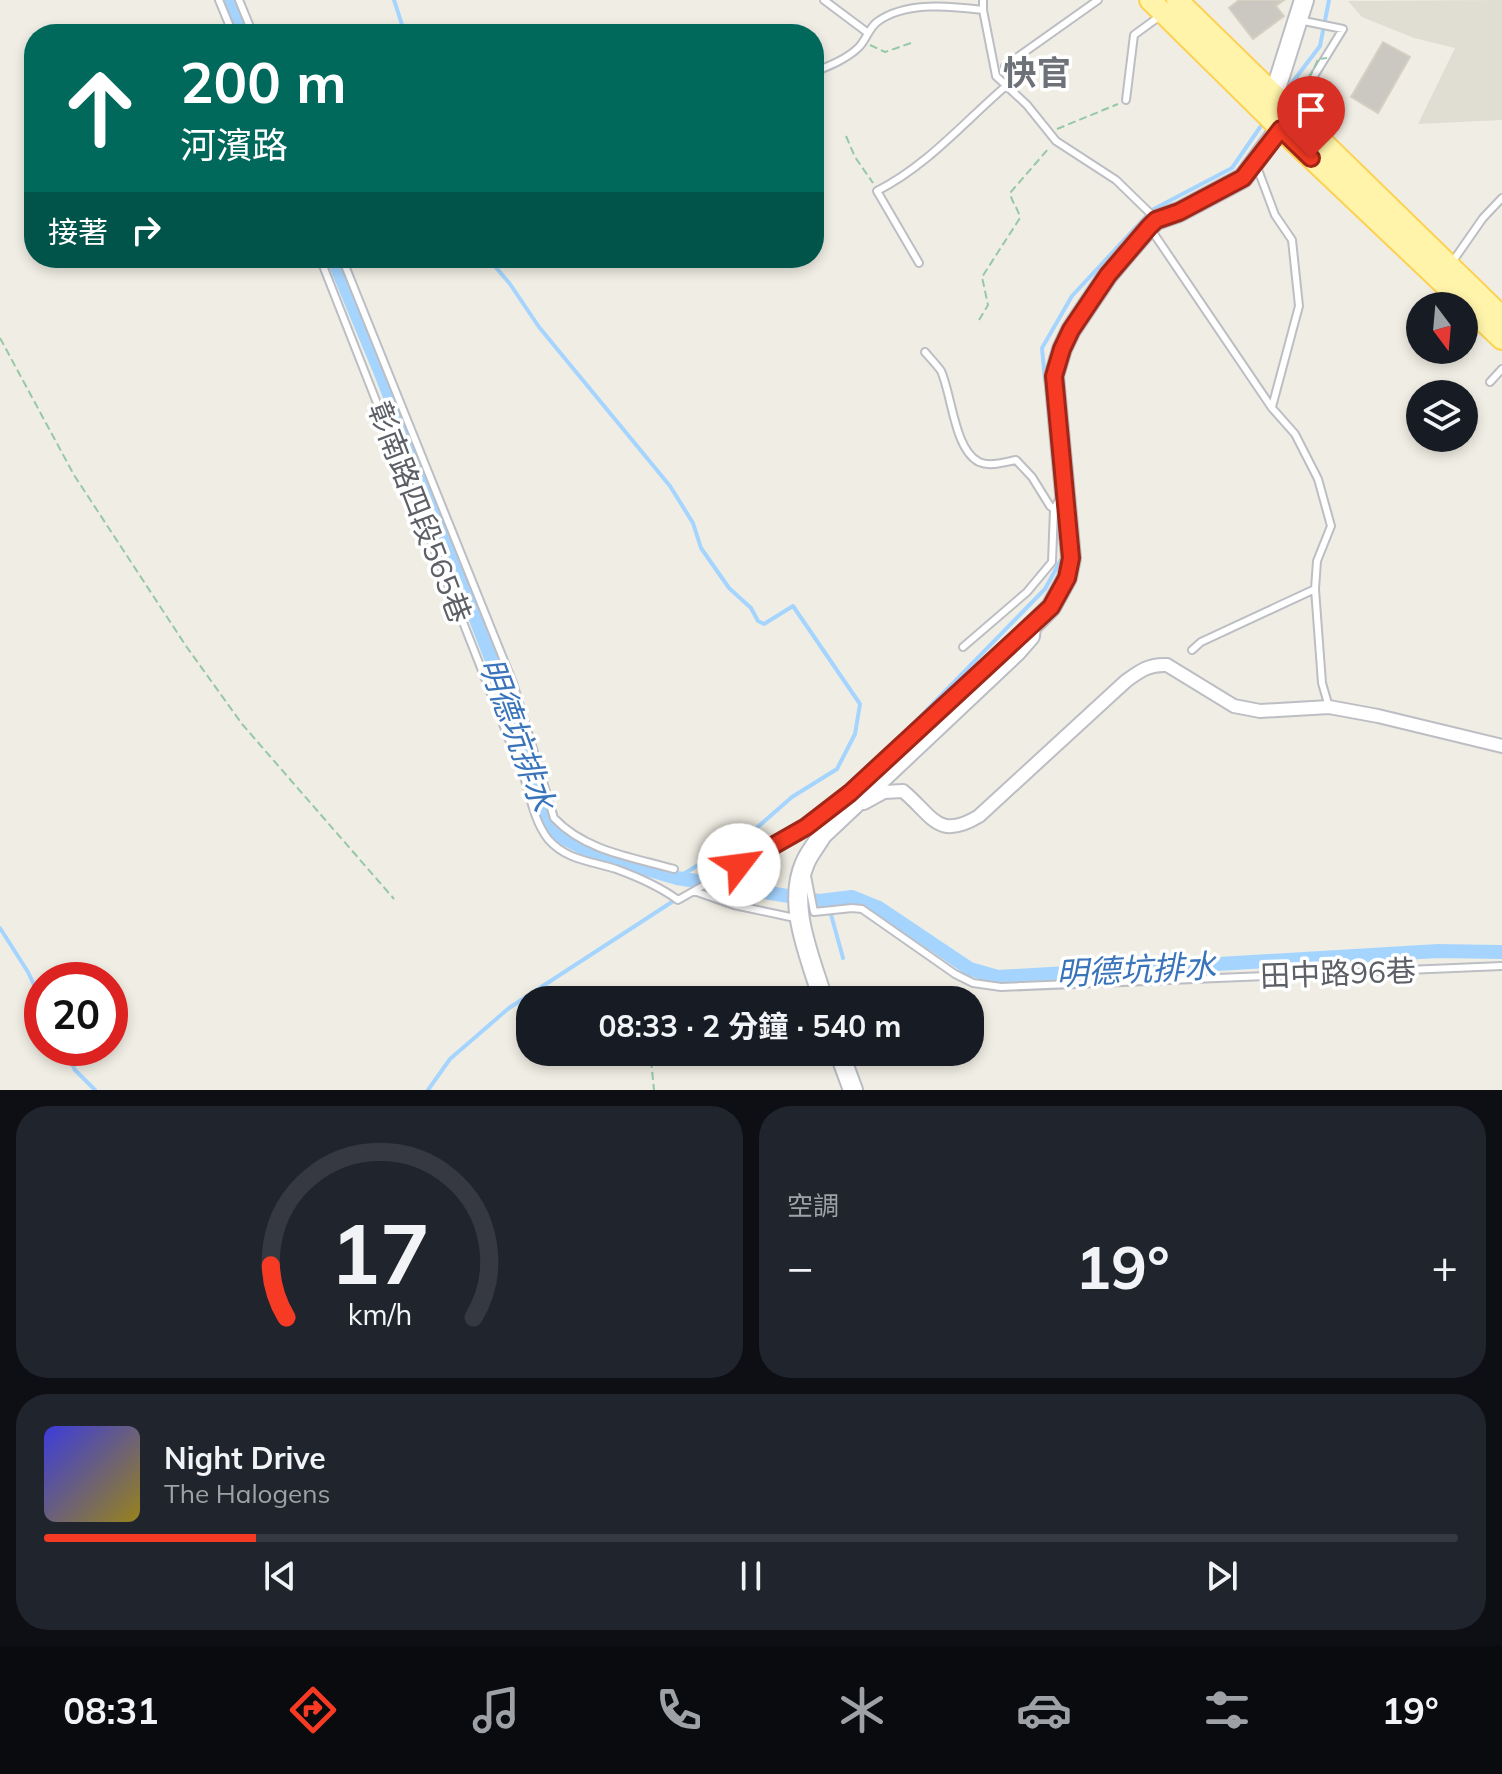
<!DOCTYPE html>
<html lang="zh-TW">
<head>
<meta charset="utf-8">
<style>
  :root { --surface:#171b24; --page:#20242c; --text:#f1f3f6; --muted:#9ea1a6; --line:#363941; --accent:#f73a23 }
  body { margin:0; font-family:Mulish,"Noto Sans TC",sans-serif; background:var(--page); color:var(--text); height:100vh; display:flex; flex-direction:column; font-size:30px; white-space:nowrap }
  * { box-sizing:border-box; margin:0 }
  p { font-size:26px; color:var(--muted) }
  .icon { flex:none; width:44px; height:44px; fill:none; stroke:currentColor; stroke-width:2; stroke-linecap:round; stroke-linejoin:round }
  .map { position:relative; height:1090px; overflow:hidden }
  .panel { display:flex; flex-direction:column; gap:16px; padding:16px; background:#0d0f14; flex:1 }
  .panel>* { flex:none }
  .top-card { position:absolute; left:24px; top:24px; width:800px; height:244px; border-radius:32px; box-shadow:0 4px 12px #0003; background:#00695c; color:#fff; overflow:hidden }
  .needle { width:52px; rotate:164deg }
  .controls { position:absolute; left:1406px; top:292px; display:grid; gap:16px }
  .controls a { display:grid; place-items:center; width:72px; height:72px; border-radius:50%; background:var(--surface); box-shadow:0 4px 12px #0003; font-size:40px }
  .speed { position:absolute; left:24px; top:962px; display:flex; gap:16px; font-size:40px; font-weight:700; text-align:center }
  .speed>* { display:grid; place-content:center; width:104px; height:104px; border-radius:50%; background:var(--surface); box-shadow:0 4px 12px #0003; line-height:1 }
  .speed .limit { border:12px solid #d22; background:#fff; color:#111 }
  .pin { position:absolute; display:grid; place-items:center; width:68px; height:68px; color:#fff; margin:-82px -34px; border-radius:50% 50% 50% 0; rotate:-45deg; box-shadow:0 0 8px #0007 }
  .pin .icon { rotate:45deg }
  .me { position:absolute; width:88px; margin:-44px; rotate:60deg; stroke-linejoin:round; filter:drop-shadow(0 0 6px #0008) }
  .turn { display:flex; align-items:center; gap:28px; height:168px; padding:0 24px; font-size:36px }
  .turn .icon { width:104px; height:104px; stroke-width:2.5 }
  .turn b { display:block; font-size:56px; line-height:68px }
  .then { display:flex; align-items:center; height:76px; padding:0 24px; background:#0003; gap:16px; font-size:30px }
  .big { font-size:60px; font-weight:700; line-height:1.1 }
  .panel .widget { flex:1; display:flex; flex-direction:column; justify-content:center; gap:12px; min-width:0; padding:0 28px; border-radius:32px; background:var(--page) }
  .panel .dial { align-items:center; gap:0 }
  .dial svg { height:208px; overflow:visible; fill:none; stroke:var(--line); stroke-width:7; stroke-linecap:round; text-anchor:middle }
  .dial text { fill:var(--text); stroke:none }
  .song { display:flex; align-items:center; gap:24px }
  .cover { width:96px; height:96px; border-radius:12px; background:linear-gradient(135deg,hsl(240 70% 55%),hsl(50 70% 35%)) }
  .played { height:8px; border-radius:4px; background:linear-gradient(90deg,var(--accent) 15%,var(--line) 15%) }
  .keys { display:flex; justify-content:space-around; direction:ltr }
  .heat { display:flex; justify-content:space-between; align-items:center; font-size:44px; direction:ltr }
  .panel .tiles { flex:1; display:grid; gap:16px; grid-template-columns:1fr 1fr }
  .widget:last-child { grid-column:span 2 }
  .trip { position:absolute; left:516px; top:986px; width:468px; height:80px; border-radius:32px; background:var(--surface); box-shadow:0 4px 12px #0003; font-weight:700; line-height:80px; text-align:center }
  .menu { display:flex; height:128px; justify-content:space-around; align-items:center; background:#090b0e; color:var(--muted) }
  .menu .icon { width:56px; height:56px }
  .menu .on { color:var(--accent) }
  .menu b { font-size:36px; color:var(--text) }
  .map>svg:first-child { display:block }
  .education { fill:#e0ddd3 }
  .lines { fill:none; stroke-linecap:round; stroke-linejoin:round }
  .stream { stroke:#a5d5ff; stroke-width:4 }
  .canal { stroke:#a5d5ff; stroke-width:14 }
  .building { fill:#cbc8c1; stroke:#d5d0c2; stroke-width:2 }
  .lane-casing { stroke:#bcbec4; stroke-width:10 }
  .street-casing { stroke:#bcbec4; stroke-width:16 }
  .secondary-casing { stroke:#babdc4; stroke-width:22 }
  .primary-casing { stroke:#fdd151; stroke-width:24 }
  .path { stroke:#96c8a6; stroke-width:2; stroke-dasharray:8 4; stroke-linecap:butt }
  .lane { stroke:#fff; stroke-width:6 }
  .street { stroke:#fff; stroke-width:12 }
  .secondary { stroke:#fff; stroke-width:18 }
  .primary { stroke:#fff4aa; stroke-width:20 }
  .path-bridge { stroke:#96c8a6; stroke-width:2; stroke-dasharray:8 4; stroke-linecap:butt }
  .route-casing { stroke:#a12617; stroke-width:20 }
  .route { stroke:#f73a23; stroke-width:14 }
  .labels { text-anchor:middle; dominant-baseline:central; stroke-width:7; stroke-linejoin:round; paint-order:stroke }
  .street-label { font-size:30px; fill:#5c6066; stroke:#fff }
  .water-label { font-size:32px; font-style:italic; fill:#3974ba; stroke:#fff }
  .quarter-label { font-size:34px; font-weight:bold; fill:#6d7278; stroke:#fff }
</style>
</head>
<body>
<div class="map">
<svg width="1502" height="1090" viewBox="0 0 1502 1090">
  <rect width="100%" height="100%" fill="#f0eee4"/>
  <path class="education" d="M1502,0V120L1418,124L1455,48L1414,38L1362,17L1348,1Z"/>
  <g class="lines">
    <path class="stream" d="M394,0L405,34
      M1282,96L1320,46L1329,0
      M488,258L510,284L539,327L670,486L693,523L701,548L729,588L751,608L758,621L764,624L793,606L860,704L855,734L837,769L792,797L752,832L677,878
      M1045,380L1042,348L1072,296L1152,210L1232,168L1263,123
      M703,883L815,812L882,756L1045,589L1063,556
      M827,900L843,958
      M0,928L28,972L42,1002
      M64,1048L75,1070L95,1090
      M428,1090L450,1059L509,1008L678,898"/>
    <path class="canal" d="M230,0L244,34
      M333,258L380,371L506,697L542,814L552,832L593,853L677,878L819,901L852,897L879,908L970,969L998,977L1438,951L1502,952"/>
  </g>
  <path class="building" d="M1239,0H1284L1276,6L1284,16L1253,39L1229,8Z
    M1383,42L1410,57L1378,113L1351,97Z"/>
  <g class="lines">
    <g class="lane-casing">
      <path id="lane" d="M219,0L233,34
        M239,0L253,34
        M824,0L868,33
        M983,0V10L996,76L1027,105L1056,141L1116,180L1155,218
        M1005,66L1098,0
        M814,72C829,66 847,59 859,47C866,40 869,28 877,22C905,1 951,6 983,10
        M1126,100L1134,35L1160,16
        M1293,110L1343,29L1299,20
        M1257,167L1275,215L1292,240L1299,306L1272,407
        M1150,228L1272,408L1295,434L1318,479L1331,526L1317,561L1315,589L1322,683L1329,707
        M320,258L525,780C531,800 535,822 548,839C566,860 591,861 616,869C638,877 659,886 678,900L806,827L850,793L971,683
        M342,258L513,683L554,818C585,851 632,857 674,869
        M1453,261L1483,218L1502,198
        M919,263L877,191C927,166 965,121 1006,86
        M925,352C930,358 937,365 941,371C952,395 954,449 979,462C990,467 1005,462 1016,460L1032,477L1050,506L1054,509L1059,500
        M1490,382L1502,369
        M963,647L1027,592L1052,562L1054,509
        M1192,650L1201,642L1315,589
        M807,876L814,912L852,908L862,909L955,974L973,983L1001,987L1502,966
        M694,891L734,905L795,918"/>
    </g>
    <g class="street-casing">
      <path id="street" d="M864,803L884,792L903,791C933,816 938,841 979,816L1126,681C1140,671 1149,664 1167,665L1234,706L1260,711L1329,707L1378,716L1502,746"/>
    </g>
    <g class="secondary-casing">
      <path id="secondary" d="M1265,105L1274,95L1304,0
        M823,1000C811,958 786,906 805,863C809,853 817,844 822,835L1016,652L1030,636L1031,627L1051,607L1067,578L1071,558L1054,376L1062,349L1071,330L1108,275L1149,227L1156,220L1179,212L1243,178L1289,116
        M839,1052L853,1090"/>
    </g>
    <g class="primary-casing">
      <path id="primary" d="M1150,0L1290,138L1502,339
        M1177,0L1502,317"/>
    </g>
    <path class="path" d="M870,45L885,52L914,42
      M1057,129L1118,104
      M846,136L855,157L873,183
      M979,320L988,305L982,277L1020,218C1018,208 1012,203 1010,193L1049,148
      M0,338L74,475L186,646L242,724L394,899
      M651,1060L654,1090"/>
    <use href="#lane" class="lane"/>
    <use href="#street" class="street"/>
    <use href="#secondary" class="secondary"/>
    <use href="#primary" class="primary"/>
    <path class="path-bridge" d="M1243,178C1260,133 1301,104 1318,59L1327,58"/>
  </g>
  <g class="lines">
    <g class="route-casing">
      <path id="route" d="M739,865L806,827L850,793L1051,607L1067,578L1071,558L1054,376L1062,349L1071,330L1108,275L1149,227L1156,220L1179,212L1243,178L1281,129L1311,158"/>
    </g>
    <use href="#route" class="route"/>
  </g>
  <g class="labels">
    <g class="street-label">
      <text transform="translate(420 512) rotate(69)">彰南路四段565巷</text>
      <text transform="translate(1338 973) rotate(-2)">田中路96巷</text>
    </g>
    <g class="water-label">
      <text transform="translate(518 734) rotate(70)">明德坑排水</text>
      <text transform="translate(1136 969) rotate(-3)">明德坑排水</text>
    </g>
    <g class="quarter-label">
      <text x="1037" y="72">快官</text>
    </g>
  </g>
</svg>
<div class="controls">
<a><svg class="needle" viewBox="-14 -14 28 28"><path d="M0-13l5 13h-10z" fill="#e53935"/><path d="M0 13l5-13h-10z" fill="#9ea1a6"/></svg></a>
<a><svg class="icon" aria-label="layers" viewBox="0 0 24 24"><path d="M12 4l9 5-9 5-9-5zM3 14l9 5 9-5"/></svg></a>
</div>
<div class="speed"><div class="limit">20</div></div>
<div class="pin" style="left:1311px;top:158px;background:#d93025"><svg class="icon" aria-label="arrive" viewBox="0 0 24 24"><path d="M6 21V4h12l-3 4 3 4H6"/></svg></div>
<svg class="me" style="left:739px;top:865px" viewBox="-20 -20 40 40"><circle r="19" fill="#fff"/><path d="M0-13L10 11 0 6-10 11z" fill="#f73a23"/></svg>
<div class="trip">08:33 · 2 分鐘 · 540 m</div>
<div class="top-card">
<div class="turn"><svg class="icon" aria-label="ahead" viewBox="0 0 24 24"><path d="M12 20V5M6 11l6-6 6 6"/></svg><div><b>200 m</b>河濱路</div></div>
<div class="then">接著<svg class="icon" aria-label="right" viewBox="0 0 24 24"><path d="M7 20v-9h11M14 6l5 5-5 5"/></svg></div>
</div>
</div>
<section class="panel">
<div class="tiles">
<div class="widget dial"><svg viewBox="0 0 100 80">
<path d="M14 69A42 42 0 1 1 86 69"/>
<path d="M14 69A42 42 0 0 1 8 49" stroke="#f73a23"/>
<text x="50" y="56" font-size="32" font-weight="700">17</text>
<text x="50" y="72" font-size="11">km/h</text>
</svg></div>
<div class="widget"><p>空調</p>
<div class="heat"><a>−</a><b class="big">19°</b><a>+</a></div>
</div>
<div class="widget">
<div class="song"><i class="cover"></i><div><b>Night Drive</b><p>The Halogens</p></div></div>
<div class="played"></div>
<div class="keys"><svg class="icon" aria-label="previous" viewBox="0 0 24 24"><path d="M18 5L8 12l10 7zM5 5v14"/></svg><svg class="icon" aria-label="pause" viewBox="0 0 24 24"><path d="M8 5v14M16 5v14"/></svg><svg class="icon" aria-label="next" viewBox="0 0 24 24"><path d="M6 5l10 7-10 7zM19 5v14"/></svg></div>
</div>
</div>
</section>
<nav class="menu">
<b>08:31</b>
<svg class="icon on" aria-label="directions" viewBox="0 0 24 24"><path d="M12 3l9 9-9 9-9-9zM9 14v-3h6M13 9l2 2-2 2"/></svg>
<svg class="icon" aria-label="music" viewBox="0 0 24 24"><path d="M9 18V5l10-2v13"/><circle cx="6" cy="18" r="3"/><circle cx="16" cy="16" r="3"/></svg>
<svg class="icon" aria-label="phone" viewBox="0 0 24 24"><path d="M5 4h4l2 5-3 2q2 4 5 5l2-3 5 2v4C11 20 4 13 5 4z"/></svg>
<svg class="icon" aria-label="climate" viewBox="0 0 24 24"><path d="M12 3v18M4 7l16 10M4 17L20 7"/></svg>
<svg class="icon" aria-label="car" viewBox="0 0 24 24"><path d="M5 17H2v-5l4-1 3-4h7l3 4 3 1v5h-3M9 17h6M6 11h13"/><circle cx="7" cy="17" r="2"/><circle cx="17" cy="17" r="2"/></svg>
<svg class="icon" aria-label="filters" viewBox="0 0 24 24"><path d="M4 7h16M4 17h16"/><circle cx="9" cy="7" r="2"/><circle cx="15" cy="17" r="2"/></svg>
<b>19°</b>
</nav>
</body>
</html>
